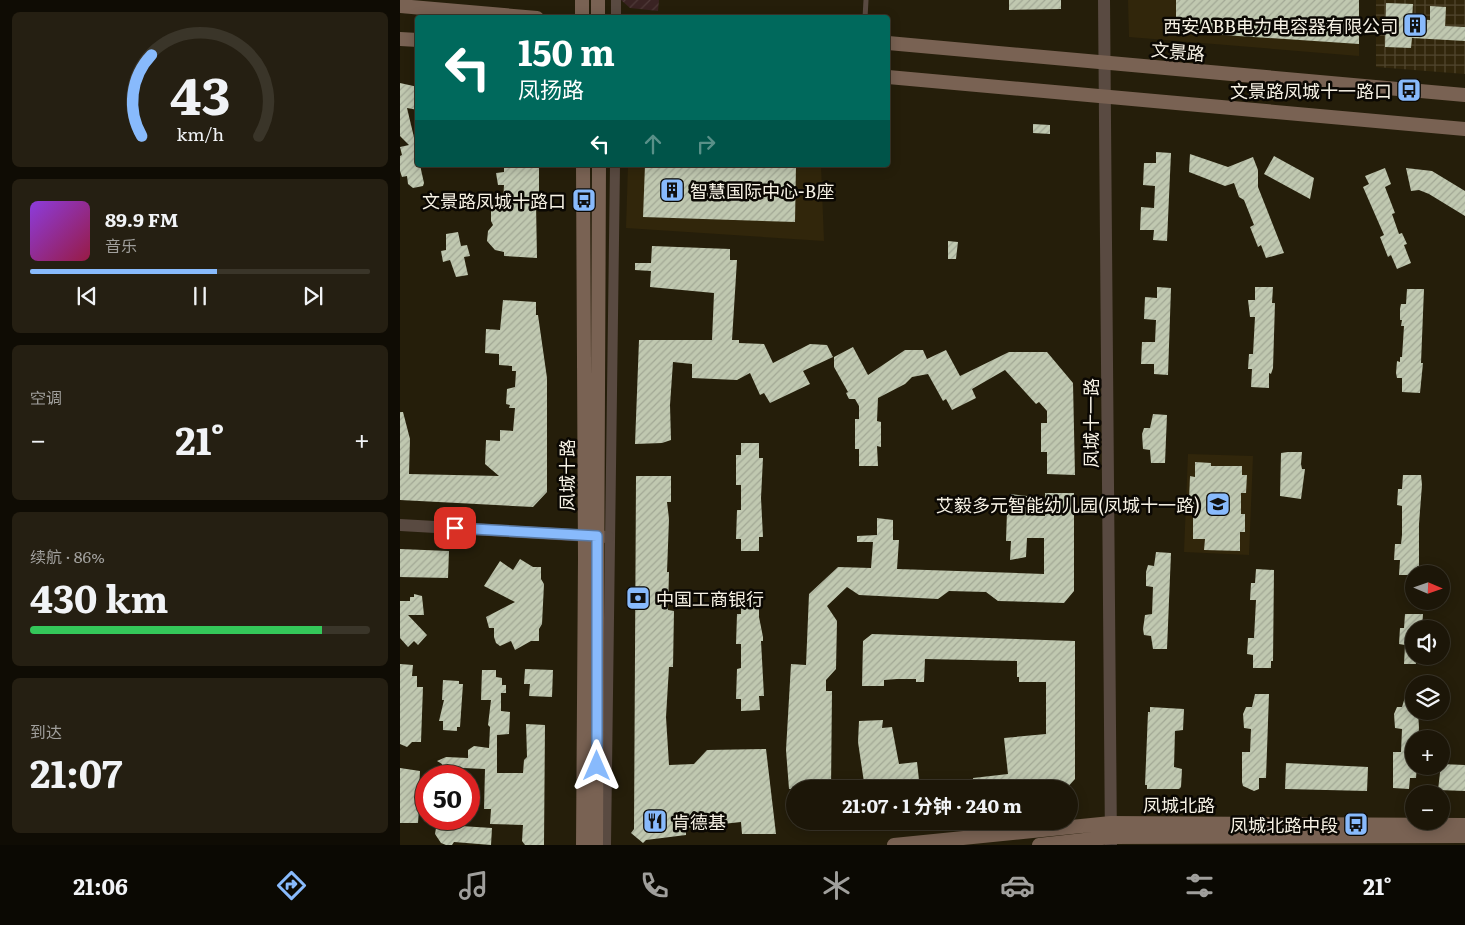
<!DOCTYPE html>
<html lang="zh">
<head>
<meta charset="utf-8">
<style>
  :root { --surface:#1c1608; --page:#251f12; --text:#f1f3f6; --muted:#a09f9c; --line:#3a3529; --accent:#88bafc }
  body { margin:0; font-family:Literata,"Noto Sans SC",serif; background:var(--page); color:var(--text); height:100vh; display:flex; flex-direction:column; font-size:19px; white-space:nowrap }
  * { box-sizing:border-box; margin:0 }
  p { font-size:16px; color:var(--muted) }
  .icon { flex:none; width:28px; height:28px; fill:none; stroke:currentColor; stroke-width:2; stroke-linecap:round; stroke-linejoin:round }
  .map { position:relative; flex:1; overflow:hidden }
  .side { display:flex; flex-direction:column; gap:12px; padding:12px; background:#0f0c04; width:400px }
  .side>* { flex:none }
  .guide { position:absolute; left:15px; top:15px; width:475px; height:152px; border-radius:5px; box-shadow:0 2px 12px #0003,0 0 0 1px var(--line); background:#00695c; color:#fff; overflow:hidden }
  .needle { width:32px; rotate:92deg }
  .buttons { position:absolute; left:1005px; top:565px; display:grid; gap:10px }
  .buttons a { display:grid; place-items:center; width:45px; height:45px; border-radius:50%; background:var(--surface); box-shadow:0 2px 12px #0003,0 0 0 1px var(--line); font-size:25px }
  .speed { position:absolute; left:15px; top:765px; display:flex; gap:10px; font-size:25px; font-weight:700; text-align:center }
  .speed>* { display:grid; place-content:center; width:65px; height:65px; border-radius:50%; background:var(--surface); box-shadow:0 2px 12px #0003,0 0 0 1px var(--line); line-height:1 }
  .speed .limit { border:8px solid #d22; background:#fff; color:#111 }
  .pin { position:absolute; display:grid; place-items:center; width:42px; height:42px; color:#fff; margin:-21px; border-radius:10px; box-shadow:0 2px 8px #0006 }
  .me { position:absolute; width:55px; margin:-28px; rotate:0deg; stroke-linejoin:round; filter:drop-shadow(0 0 4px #0008) }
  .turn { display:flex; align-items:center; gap:18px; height:105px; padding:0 20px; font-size:22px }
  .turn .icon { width:65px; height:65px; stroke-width:2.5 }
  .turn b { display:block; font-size:35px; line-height:42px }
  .lanes { display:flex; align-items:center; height:48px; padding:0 20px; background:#0003; justify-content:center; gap:25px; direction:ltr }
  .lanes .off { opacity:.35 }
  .big { font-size:38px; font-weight:700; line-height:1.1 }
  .side .card { flex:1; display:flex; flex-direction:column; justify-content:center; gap:8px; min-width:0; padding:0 18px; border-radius:8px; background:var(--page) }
  .side .dial { align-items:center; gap:0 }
  .dial svg { height:130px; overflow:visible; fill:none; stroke:var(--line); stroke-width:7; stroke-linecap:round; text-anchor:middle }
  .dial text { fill:var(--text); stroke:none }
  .song { display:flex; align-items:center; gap:15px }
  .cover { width:60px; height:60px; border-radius:8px; background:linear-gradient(135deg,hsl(270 70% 55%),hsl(340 70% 35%)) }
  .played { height:5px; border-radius:2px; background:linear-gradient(90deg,var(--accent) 55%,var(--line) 55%) }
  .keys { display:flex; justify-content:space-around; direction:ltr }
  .heat { display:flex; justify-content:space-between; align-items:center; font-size:28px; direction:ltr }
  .charge { height:8px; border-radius:4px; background:linear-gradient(90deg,#34c759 86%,var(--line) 0) }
  .trip { position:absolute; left:386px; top:780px; width:292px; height:50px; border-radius:25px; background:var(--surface); box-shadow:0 2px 12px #0003,0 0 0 1px var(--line); font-weight:700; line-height:50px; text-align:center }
  .tabs { display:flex; height:80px; justify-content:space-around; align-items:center; background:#0b0903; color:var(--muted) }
  .tabs .icon { width:35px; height:35px }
  .tabs .selected { color:var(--accent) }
  .tabs b { font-size:22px; color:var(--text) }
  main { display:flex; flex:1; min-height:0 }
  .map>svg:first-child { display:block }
  .built { fill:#31260b }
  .industrial { fill:url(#industrial-grid) }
  .garden { fill:url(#garden-furrows) }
  .building { fill:url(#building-hatch) }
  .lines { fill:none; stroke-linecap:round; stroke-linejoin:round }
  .service { stroke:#594a41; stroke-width:5 }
  .minor { stroke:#594a41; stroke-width:10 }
  .tertiary { stroke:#594a41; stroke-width:12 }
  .secondary { stroke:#796253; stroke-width:14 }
  .route-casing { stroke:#5879a4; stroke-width:12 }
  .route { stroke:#88bafc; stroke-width:9 }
  .labels { text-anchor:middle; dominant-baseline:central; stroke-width:5; stroke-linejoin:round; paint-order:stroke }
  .poi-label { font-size:18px; fill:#f7f2e5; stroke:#0b0803; text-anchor:end }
  .street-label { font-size:18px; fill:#f7f2e5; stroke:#0b0803 }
</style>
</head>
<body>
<main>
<section class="side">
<div class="card dial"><svg viewBox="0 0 100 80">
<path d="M14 69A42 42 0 1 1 86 69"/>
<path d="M14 69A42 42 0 0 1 20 19" stroke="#88bafc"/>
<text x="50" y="56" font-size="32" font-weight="700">43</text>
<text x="50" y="72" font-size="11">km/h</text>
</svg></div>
<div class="card">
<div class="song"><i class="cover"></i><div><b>89.9 FM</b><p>音乐</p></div></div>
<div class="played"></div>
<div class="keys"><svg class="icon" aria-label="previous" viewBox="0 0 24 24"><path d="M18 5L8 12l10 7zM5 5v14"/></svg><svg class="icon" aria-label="pause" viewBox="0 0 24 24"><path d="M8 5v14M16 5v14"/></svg><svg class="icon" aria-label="next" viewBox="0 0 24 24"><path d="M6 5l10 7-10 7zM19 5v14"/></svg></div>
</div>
<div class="card"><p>空调</p>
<div class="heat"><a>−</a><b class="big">21°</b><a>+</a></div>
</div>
<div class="card"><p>续航 · 86%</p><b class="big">430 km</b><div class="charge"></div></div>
<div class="card"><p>到达</p><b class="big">21:07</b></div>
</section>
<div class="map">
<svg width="1065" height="845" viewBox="0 0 1065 845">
  <defs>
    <pattern id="industrial-grid" width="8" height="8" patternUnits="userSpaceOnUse" patternTransform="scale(1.25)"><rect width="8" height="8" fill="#31260b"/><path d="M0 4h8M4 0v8" fill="none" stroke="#50462e"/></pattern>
    <pattern id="garden-furrows" width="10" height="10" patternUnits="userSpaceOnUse" patternTransform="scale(1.25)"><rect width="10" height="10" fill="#3a2323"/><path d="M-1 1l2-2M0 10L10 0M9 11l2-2" fill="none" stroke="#4e3938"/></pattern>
    <pattern id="building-hatch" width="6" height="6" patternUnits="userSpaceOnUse" patternTransform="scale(1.25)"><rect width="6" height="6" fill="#c0c8b0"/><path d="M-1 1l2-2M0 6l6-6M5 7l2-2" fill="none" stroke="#a2a895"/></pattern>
  </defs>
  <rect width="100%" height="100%" fill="#251e0a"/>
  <path class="built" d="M728,0H959V56L729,37Z
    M228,165H421L424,241L226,228Z
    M788,454L853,456L849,555L784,552Z"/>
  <path class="industrial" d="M976,0H1065V74L976,67Z"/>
  <path class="garden" d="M221,0H259L258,11L230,8Z"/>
  <path class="building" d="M609,0H661V9L609,10Z
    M776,0H959V44L808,34L776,30Z
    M986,3L1013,4L1012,19L1030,20V6L1046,7L1045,26L1065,27V41L1012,38L1011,48L985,47Z
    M0,83L18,87V110L7,108L18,154V165H20L24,183L23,186L13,188L8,184L7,176L2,177L0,171V156L2,155L0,147L9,145L0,136Z
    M633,124L650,125V134L633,133Z
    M756,152L771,153L767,241L753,240L754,230H740L741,207L754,208L755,186L743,185L744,163H756Z
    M790,154L828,167L853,157L858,170V187L884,253L866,258L861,245L858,247L850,227L854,225L844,200L839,197L834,183L825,186L789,172Z
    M874,156L914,178L910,199L864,174Z
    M104,165H139V202L136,203L137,258L104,256V252L95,250L87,241L88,231L93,225L91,221V203H103L104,185H98L96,173L104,172Z
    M245,165H396L395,222L243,217Z
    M985,168L991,184L985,187L995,213L992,214L999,234L1002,233L1007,244L1004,245L1011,263L997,269L991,255L988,257L980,237L984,235L963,187L969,184L965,176Z
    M1006,168L1032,171L1065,191V216L1029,194L1019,190L1011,191Z
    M58,232L61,246L67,245L70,256L64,257L68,275L56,277L50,260L43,262L41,251L46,250V234Z
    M548,241L558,242L556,259H548Z
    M252,246L330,249V260H337L332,340H339V343L364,344L373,363L410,344L427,345L433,357L403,371L410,384L370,403L364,393L360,395L350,373L337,380L292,378V364L273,362L270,405L271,440L262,443L235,444L239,340H312L314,293L250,287L251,271L235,270V263H251Z
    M757,287L771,288L768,375L754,374V364H741L742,342H755L756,320L744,319L745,297L757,298Z
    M855,287H873L872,303H875L873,368L871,374L869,373V388L851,387L852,369H848L849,354H853L855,317H850L848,300H855Z
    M1007,289H1024L1021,363H1023L1020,393L1002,392V378H997L996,373L997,361L1000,362V357H1002L1004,326H1001L1002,320H1000V309L1001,304H1006Z
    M103,300L136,302V315H138L147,378V492L133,507L0,500V412H3L10,439L9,474L99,476L85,464L86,440L100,441V430L113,431L115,408H109L110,405L106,404L107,389L115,387L116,371H112V366L99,365V354L85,353L86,329L100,330Z
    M453,347L468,375L505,350H523L527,359L546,350L560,376L609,352H647L673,383L675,475L647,474V452H641V423H647V411L639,402L636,404L605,370L572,389L576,398L552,410L546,399L543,401L528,374L512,377L505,384L478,398L477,421L481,422V447L477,446L478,466H459V449H455V419H459V406L455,399H449L446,393L448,392L434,367V357Z
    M753,414L767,415L765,463H751L750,450L743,449L742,434L744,428H750Z
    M341,443H359V458H363L361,498L363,537H359V551H341V539H336L337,510H341V485H336V455H341Z
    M888,452H902L901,464L902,469H905L901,499L880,496L881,453Z
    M795,462L811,463V466H842V475H847L846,493H841V514H845V532H840V551L804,550L805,539H793V514H789V501L790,476L795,477Z
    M1003,475H1021L1022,485L1019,524V567L1017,566V574L1014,575H999L1000,560H994L995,544H1001L1002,535V506L997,505L998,489H1002Z
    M236,476H271V502H267L269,519L267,572H269L268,610L274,611L273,667H269L266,717L269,765L294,764L307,750L366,749L376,834H342L341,822L286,828V835L246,840L243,843L231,833L234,829Z
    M645,493H674V591L664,603L598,601L586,592L549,591L538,599L459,595L447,587L427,606L437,621L436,669L426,680V691H432L431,789H389L386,750L391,664L406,665L409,594L438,567L471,568L473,542H457V536L477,535V518L493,520V540H499L497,569L644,574V538H627L626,557L610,560L611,541H606L607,511H610L611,494L627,496V515L645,516Z
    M0,549L49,551L48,578L0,577Z
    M756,552L771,553L767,649H753L751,636L744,635L743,629L745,615L752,614L753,587L746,586V572L748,565L754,566Z
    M120,559L133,567H141V579L144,584L142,624L139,629V641H131L115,650L111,641L100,646L96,643L94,637V628H89L86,617L115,602L84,586L100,561L113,570Z
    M856,569L874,570L873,661H871V668H853V655L847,654L848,638H854L856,600H850L851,583H855Z
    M14,594L22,596L24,615H8L27,635L18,645L14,641L8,647L0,638V601H10V597H14Z
    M341,602H359V617L363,637V641H361L364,696H359L360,710L341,711V699H336L337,669L341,668V644H336L337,614H341Z
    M1005,614H1023L1022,629H1014L1016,664H1004L1005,645L999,644L1000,628H1004Z
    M472,634L675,641V779L666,789H574L573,778L608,774L604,738L646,734V682H619V677H617V661L525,659L524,682H516V679H497L484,680V686H462L463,641Z
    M0,664L13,665L12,676H17V687H23L21,742H12L7,747L0,744Z
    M125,669L153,670L152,697L129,696L130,684H124Z
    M82,670H96V677L102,678V685H106V693H101V711L110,712L109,734L97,735V773H123L124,760L127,757L126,724L145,725L144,845H125L122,841L123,825L90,824L91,809H84L85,769L63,768V776H41L42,764L37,761L46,757L68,758V750L74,746L89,748L90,727L88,725L91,700H81Z
    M43,680L59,681V684H63L60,727H57V731L43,730V721H39L44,700H42Z
    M855,694H869L866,778H859V789L854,791L843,786L842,782V752H850L851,729L844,728L843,714L846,707H852Z
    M1006,694H1014V711H1018L1019,728L1018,739H1014V766H1017L1016,778H1010L1009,789L993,788V752H1001L1002,729L995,728L994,714L997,707H1002Z
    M750,707L784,709L783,730L775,731L774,767L782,769L781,787L779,789H747V785H745L748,712H750Z
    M483,720L482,728L492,727L499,764L517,762L520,789H465L458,742L459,721Z
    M886,763L968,767L967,791L885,789Z
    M1041,764L1065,765V791L1038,790Z
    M0,768L20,771L19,789H16L19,808L18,823H0Z
    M37,822H61V826L92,828L91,845L54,842L52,845H46L41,843L35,834Z"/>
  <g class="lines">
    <path class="service" d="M465,18L466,0"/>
    <path class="minor" d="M216,0V18
      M206,845L215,165"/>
    <path class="tertiary" d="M704,0L711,845
      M0,525L208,537"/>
    <path class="secondary" d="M198,0V18
      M0,6L137,18
      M182,18V0
      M0,39L18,40
      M488,43L1065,95
      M488,77L1065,129
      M183,845L185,558L183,165
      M196,845L199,165
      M494,845L711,823L1065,825
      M639,845L711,837L1065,836"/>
  </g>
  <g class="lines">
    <g class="route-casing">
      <path id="route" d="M55,528L197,536V766"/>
    </g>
    <use href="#route" class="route"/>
  </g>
  <defs>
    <g id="building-square" transform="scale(1.25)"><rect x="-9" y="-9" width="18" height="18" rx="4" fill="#88bafc" stroke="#0b0803"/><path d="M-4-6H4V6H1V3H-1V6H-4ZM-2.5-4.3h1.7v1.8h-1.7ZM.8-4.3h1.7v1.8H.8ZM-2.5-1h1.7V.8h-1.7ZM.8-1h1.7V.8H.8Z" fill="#111"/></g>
    <g id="bus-square" transform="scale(1.25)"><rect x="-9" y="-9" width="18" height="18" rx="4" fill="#88bafc" stroke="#0b0803"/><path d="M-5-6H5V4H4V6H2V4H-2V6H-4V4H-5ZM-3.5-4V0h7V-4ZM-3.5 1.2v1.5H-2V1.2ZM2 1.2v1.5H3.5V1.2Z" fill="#111"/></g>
    <g id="school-square" transform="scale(1.25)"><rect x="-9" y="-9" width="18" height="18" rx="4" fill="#88bafc" stroke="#0b0803"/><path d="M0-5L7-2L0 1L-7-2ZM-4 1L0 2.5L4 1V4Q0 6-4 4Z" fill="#111"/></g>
    <g id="bank-square" transform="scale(1.25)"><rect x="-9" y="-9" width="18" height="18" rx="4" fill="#88bafc" stroke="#0b0803"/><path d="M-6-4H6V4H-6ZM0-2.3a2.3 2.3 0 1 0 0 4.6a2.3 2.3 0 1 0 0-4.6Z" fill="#111"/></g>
    <g id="restaurant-square" transform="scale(1.25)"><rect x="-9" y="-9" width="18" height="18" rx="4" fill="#88bafc" stroke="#0b0803"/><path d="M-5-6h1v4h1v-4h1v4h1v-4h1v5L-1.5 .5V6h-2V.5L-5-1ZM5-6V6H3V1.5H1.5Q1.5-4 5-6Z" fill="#111"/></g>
  </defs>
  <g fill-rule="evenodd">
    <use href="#building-square" x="1015" y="25"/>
    <use href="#bus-square" x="1009" y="90"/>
    <use href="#building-square" x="272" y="190"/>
    <use href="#bus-square" x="184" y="200"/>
    <use href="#school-square" x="818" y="504"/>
    <use href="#bank-square" x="238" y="598"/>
    <use href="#restaurant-square" x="255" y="821"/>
    <use href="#bus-square" x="956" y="824"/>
  </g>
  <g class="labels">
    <g class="poi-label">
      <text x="998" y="25">西安ABB电力电容器有限公司</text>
      <text x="992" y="90">文景路凤城十一路口</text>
      <text x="290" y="190" text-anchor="start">智慧国际中心-B座</text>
      <text x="166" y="200">文景路凤城十路口</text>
      <text x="800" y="504">艾毅多元智能幼儿园(凤城十一路)</text>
      <text x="256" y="598" text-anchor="start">中国工商银行</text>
      <text x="272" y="821" text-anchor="start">肯德基</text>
      <text x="938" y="824">凤城北路中段</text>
    </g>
    <g class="street-label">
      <text transform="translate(778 51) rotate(5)">文景路</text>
      <text transform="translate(690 423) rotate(-90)">凤城十一路</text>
      <text transform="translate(166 475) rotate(-90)">凤城十路</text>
      <text x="779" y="804">凤城北路</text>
    </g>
  </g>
</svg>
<div class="buttons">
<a><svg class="needle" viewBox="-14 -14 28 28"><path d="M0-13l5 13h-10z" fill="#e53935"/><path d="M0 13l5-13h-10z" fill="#a09f9c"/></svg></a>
<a><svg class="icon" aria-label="sound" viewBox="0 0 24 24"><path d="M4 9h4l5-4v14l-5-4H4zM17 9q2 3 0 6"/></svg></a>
<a><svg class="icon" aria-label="layers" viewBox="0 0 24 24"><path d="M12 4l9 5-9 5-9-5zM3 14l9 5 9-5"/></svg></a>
<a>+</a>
<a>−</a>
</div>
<div class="speed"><div class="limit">50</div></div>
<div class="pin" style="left:55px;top:528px;background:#d93025"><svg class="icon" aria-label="arrive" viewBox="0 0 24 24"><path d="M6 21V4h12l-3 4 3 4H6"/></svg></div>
<svg class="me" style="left:197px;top:766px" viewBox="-20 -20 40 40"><path d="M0-17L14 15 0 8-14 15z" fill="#88bafc" stroke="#fff" stroke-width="4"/></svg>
<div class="trip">21:07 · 1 分钟 · 240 m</div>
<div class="guide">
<div class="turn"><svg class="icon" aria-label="left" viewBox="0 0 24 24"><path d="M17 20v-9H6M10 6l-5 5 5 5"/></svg><div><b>150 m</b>凤扬路</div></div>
<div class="lanes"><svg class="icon" aria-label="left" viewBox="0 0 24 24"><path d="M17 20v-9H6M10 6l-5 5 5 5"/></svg><svg class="icon off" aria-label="ahead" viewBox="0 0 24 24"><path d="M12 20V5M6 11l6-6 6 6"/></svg><svg class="icon off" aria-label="right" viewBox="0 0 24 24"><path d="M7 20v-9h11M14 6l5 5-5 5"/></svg></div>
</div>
</div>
</main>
<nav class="tabs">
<b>21:06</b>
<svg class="icon selected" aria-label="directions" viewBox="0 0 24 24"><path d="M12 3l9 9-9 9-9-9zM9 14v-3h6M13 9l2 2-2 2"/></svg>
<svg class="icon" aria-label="music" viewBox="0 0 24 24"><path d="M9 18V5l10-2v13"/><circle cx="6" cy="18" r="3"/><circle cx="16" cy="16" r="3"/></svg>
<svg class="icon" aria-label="phone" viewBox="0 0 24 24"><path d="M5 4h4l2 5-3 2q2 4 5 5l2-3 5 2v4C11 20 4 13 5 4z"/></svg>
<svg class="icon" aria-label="climate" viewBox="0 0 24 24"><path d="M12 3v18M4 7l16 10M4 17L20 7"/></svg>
<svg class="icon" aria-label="car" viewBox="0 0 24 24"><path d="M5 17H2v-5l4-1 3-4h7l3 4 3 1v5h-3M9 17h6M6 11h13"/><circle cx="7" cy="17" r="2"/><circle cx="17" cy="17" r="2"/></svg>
<svg class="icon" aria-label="filters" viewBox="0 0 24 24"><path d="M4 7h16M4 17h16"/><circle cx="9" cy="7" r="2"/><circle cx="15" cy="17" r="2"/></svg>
<b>21°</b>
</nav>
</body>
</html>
